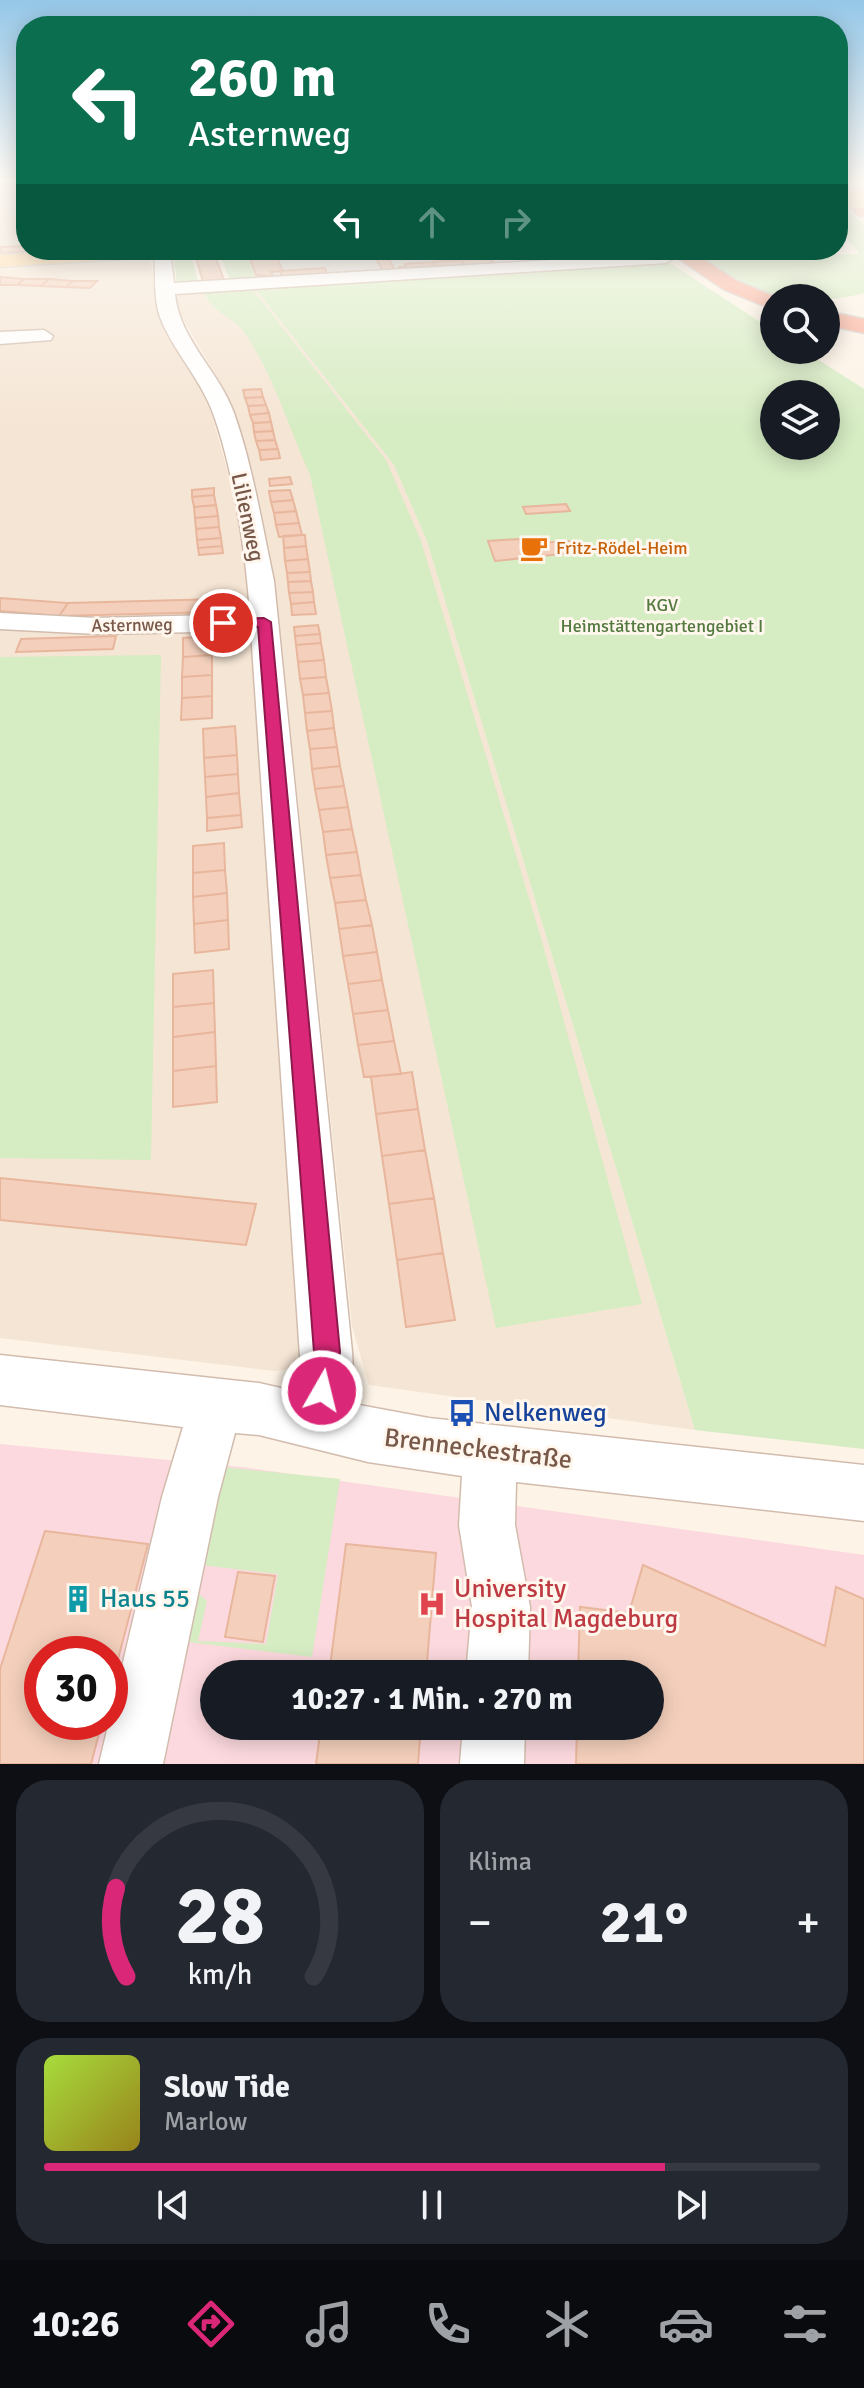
<!DOCTYPE html>
<html lang="de">
<head>
<meta charset="utf-8">
<style>
  :root { --surface:#171b24; --page:#242831; --text:#f1f3f6; --muted:#9ea1a6; --line:#363941; --accent:#db2777 }
  body { margin:0; font-family:Signika,sans-serif; background:var(--page); color:var(--text); height:100vh; display:flex; flex-direction:column; font-size:30px; white-space:nowrap }
  * { box-sizing:border-box; margin:0 }
  p { font-size:26px; color:var(--muted) }
  .icon { flex:none; width:44px; height:44px; fill:none; stroke:currentColor; stroke-width:2; stroke-linecap:round; stroke-linejoin:round }
  .map { position:relative; height:1764px; overflow:hidden }
  .panel { display:flex; flex-direction:column; gap:16px; padding:16px; background:#0d0f14; flex:1 }
  .panel>* { flex:none }
  .hud { position:absolute; left:16px; top:16px; width:832px; height:244px; border-radius:32px; box-shadow:0 4px 20px #0003; background:#0b6e4f; color:#fff; overflow:hidden }
  .controls { position:absolute; left:760px; top:284px; display:grid; gap:16px }
  .controls a { display:grid; place-items:center; width:80px; height:80px; border-radius:50%; background:var(--surface); box-shadow:0 4px 20px #0003; font-size:40px }
  .speed { position:absolute; left:24px; top:1636px; display:flex; gap:16px; font-size:40px; font-weight:700; text-align:center }
  .speed>* { display:grid; place-content:center; width:104px; height:104px; border-radius:50%; background:var(--surface); box-shadow:0 4px 20px #0003; line-height:1 }
  .speed .limit { border:12px solid #d22; background:#fff; color:#111 }
  .pin { position:absolute; display:grid; place-items:center; width:68px; height:68px; color:#fff; margin:-34px; border:4px solid #fff; border-radius:50%; box-shadow:0 2px 8px #0007 }
  .me { position:absolute; width:88px; margin:-44px; rotate:8deg; stroke-linejoin:round; filter:drop-shadow(0 0 6px #0008) }
  .turn { display:flex; align-items:center; gap:28px; height:168px; padding:0 40px; font-size:36px }
  .turn .icon { width:104px; height:104px; stroke-width:2.5 }
  .turn b { display:block; font-size:56px; line-height:68px }
  .lanes { display:flex; align-items:center; height:76px; padding:0 40px; background:#0003; justify-content:center; gap:40px; direction:ltr }
  .lanes .off { opacity:.35 }
  .big { font-size:60px; font-weight:700; line-height:1.1 }
  .panel .widget { flex:1; display:flex; flex-direction:column; justify-content:center; gap:12px; min-width:0; padding:0 28px; border-radius:32px; background:var(--page) }
  .panel .dial { align-items:center; gap:0 }
  .dial svg { height:208px; overflow:visible; fill:none; stroke:var(--line); stroke-width:7; stroke-linecap:round; text-anchor:middle }
  .dial text { fill:var(--text); stroke:none }
  .song { display:flex; align-items:center; gap:24px }
  .cover { width:96px; height:96px; border-radius:12px; background:linear-gradient(135deg,hsl(80 70% 55%),hsl(50 70% 35%)) }
  .played { height:8px; border-radius:4px; background:linear-gradient(90deg,var(--accent) 80%,var(--line) 80%) }
  .keys { display:flex; justify-content:space-around; direction:ltr }
  .heat { display:flex; justify-content:space-between; align-items:center; font-size:44px; direction:ltr }
  .panel .tiles { flex:1; display:grid; gap:16px; grid-template-columns:1fr 1fr }
  .widget:last-child { grid-column:span 2 }
  .trip { position:absolute; left:200px; top:1660px; width:464px; height:80px; border-radius:40px; background:var(--surface); box-shadow:0 4px 20px #0003; font-weight:700; line-height:80px; text-align:center }
  .dock { display:flex; height:128px; justify-content:space-around; align-items:center; background:#090b0e; color:var(--muted) }
  .dock .icon { width:56px; height:56px }
  .dock .current { color:var(--accent) }
  .dock b { font-size:36px; color:var(--text) }
  .map>svg:first-child { display:block }
  .residential { fill:#f5e5d4 }
  .industrial { fill:#ede6e0 }
  .medical { fill:#fcd9de; fill-rule:evenodd }
  .green { fill:#d6ecc3; fill-rule:evenodd }
  .building { fill:#f4d0bc; stroke:#e8b69c; stroke-width:2 }
  .lines { fill:none; stroke-linecap:round; stroke-linejoin:round }
  .minor-casing { stroke:#d2bcae; stroke-width:3 }
  .major-casing { stroke:#d9d0cc; stroke-width:3 }
  .highway-casing { stroke:#d9d0cc; stroke-width:3 }
  .minor { fill:#fff; fill-rule:evenodd }
  .major { fill:#fed69c; fill-rule:evenodd }
  .highway { fill:#faaf9a; fill-rule:evenodd }
  .major-bridge-casing { stroke:#d9d0cc; stroke-width:20; stroke-linecap:butt }
  .major-bridge { stroke:#fed69c; stroke-width:19 }
  .route { fill:#db2777; stroke:#8e194d; stroke-width:2 }
  .labels { text-anchor:middle; dominant-baseline:central; stroke-width:6; stroke-linejoin:round; paint-order:stroke }
  .far-food-label { font-size:18px; fill:#c56008; stroke:#fff7ee; text-anchor:start }
  .far-park-label { font-size:18px; fill:#52793e; stroke:#fff7ee }
  .far-street-label { font-size:18px; fill:#785849; stroke:#fff7ee }
  .street-label { font-size:22px; fill:#785849; stroke:#fff7ee }
  .near-transit-label { font-size:26px; fill:#164399; stroke:#fff7ee; text-anchor:start }
  .near-street-label { font-size:26px; fill:#785849; stroke:#fff7ee }
  .near-health-label { font-size:26px; fill:#be3a42; stroke:#fff7ee; text-anchor:start }
  .near-culture-label { font-size:26px; fill:#0d838f; stroke:#fff7ee; text-anchor:start }
</style>
</head>
<body>
<div class="map">
<svg width="864" height="1764" viewBox="0 0 864 1764">
  <rect width="100%" height="100%" fill="#fdf3e6"/>
  <path class="residential" d="M0,182H26V250H86L0,256Z
    M150,257L159,318L207,398L227,469L246,561L302,1355L291,1369L274,1371L0,1338V266Z
    M253,286L394,465L427,541L695,1430L369,1385L352,1326L279,618L269,549L253,473L226,393L177,309L176,291Z"/>
  <path class="industrial" d="M245,250H350L354,257L411,250H646L654,256L544,264L535,260L257,280Z"/>
  <path class="medical" d="M0,1444L242,1467L864,1555V1764H0ZM42,1654H110V1722H42ZM214,1674H650V1726H214Z"/>
  <path class="green" d="M838,204H842L864,226V293C830,303 785,302 751,289C730,281 710,264 691,253L747,258L859,254L838,228Z
    M213,250L245,251L256,279L230,280L220,255H215Z
    M190,252L199,285L177,286L174,257Z
    M667,261L774,331V350H803L864,389V1449L695,1430L427,541L394,465L253,286ZM774,394H826V446H774Z
    M253,290L386,460L421,541L541,938L642,1304L496,1328L310,475C289,428 273,374 244,332C233,316 210,312 205,293Z
    M161,655L151,1160L0,1158V657Z
    M223,1467L340,1479L312,1657L181,1641L194,1594H199L207,1601L198,1641L266,1644L278,1574L201,1565Z"/>
  <path class="building" d="M26,246V250H50L0,253L1,247Z
    M555,250H576L585,259L565,260Z
    M214,253L225,283L204,285L195,254Z
    M275,254L283,271L271,272L273,277L256,275L249,256Z
    M386,254L395,270L383,271L374,255Z
    M490,258L495,264L465,266L461,260Z
    M461,260L465,266L437,268L433,262Z
    M433,262L437,268L401,270L399,267L406,266L405,264Z
    M325,268L327,274L282,277L280,271Z
    M0,278V277L24,279L17,285H0Z
    M24,279H49L41,286L17,285Z
    M49,279L73,281L66,287L41,286Z
    M73,281H97L90,288L66,287Z
    M261,389L263,397L245,398L243,390Z
    M263,397L266,405L248,406L245,398Z
    M266,405L269,413L250,415L248,406Z
    M269,413L271,422L253,423L250,415Z
    M271,422L273,431L254,432L253,423Z
    M273,431L275,440L256,441L254,432Z
    M275,440L278,449L259,450L256,441Z
    M278,449L280,458L261,460L259,450Z
    M290,477L292,484L270,486L269,479Z
    M214,488V495L192,497V490Z
    M290,490L293,500L271,502L269,491Z
    M214,495L216,505L194,507L192,497Z
    M293,500L296,511L274,513L271,502Z
    M566,504L570,511L526,514L523,507Z
    M216,505L218,516L195,518L194,507Z
    M296,511L299,523L276,525L274,513Z
    M218,516L219,527L196,529L195,518Z
    M299,523L302,535L279,537L276,525Z
    M219,527L221,538L197,540L196,529Z
    M302,535H305L306,546L284,548L283,536Z
    M221,538L222,546L198,548L197,540Z
    M519,539L521,544L573,541L580,552L495,561L488,541Z
    M222,546L223,553L199,555L198,548Z
    M306,546L308,559L285,561L284,548Z
    M308,559L310,572L287,573L285,561Z
    M310,572L311,581L288,582L287,573Z
    M311,581L313,592L289,593L288,582Z
    M313,592L314,602L291,604L289,593Z
    M0,598L68,603L59,616L0,611Z
    M219,599L217,612L59,616L68,603Z
    M314,602L316,614L292,615L291,604Z
    M318,625L320,634L295,636L294,627Z
    M320,634L321,643L296,645L295,636Z
    M116,636L113,649L16,652L21,639Z
    M212,636V655L183,657V638Z
    M321,643L324,660L298,662L296,645Z
    M212,655V675L182,677L183,657Z
    M324,660L326,677L300,679L298,662Z
    M212,675V696L182,698V677Z
    M326,677L329,693L303,695L300,679Z
    M329,693L332,711L305,713L303,695Z
    M212,696V718L181,720L182,698Z
    M332,711L334,728L307,731L305,713Z
    M235,726L237,755L204,758L203,729Z
    M334,728L337,747L310,749L307,731Z
    M337,747L340,766L312,769L310,749Z
    M237,755L238,774L205,777L204,758Z
    M340,766L344,786L315,789L312,769Z
    M238,774L239,793L206,797L205,777Z
    M344,786L348,807L319,810L315,789Z
    M239,793L241,815L207,818L206,797Z
    M348,807L352,829L323,832L319,810Z
    M241,815L242,827L207,831V818Z
    M352,829L357,852L326,855L323,832Z
    M224,843L225,870L193,873V846Z
    M357,852L361,875L330,878L326,855Z
    M225,870L227,893L193,897V873Z
    M361,875L366,900L335,903L330,878Z
    M227,893L228,920L194,924L193,897Z
    M366,900L372,925L339,929L335,903Z
    M228,920L229,949L195,953L194,924Z
    M372,925L377,952L343,956L339,929Z
    M377,952L382,980L348,984L343,956Z
    M213,970L214,1003L173,1007V974Z
    M382,980L388,1010L353,1014L348,984Z
    M214,1003L215,1032L173,1037V1007Z
    M388,1010L394,1041L358,1045L353,1014Z
    M215,1032L216,1066L173,1071V1037Z
    M394,1041L401,1074L364,1077L358,1045Z
    M216,1066L217,1102L173,1107V1071Z
    M412,1072L418,1109L376,1114L371,1077Z
    M418,1109L425,1150L382,1156L376,1114Z
    M425,1150L434,1198L389,1204L382,1156Z
    M0,1178L256,1204L246,1245L0,1220Z
    M434,1198L443,1253L397,1260L389,1204Z
    M443,1253L455,1320L406,1327L397,1260Z
    M45,1531L148,1544L110,1690V1654H42V1722H102L91,1764H0V1669Z
    M346,1544L436,1553L426,1674H329Z
    M643,1565L825,1646L836,1587L864,1599V1764H576L577,1726H650V1674H578L580,1607L629,1613Z
    M238,1572L275,1576L263,1642L225,1637Z
    M321,1726H421L418,1764H316Z"/>
  <g class="lines">
    <g class="minor-casing">
      <path id="minor" d="M154,250H170L174,283L666,253L674,258L666,263L175,294C179,339 219,371 234,413C253,467 262,525 274,581L352,1352L353,1371L343,1402L429,1418L864,1465V1521L516,1482L515,1525L530,1607L528,1674H466L472,1607L459,1525L462,1476L368,1462L259,1435L235,1433L218,1497L163,1764H99L162,1497L183,1427L0,1405V1355L259,1383L294,1391L301,1371L251,631L96,634L0,629V613L96,618L250,614C246,553 233,465 211,408C198,376 171,347 160,317C153,298 156,270 154,250Z
        M254,250H270L271,253L263,258L257,256Z
        M44,330L53,336L51,340L0,344V332Z
        M463,1726H525L524,1764H460Z"/>
    </g>
    <g class="major-casing">
      <path id="major" d="M77,250H177L167,256L0,267V255Z"/>
    </g>
    <g class="highway-casing">
      <path id="highway" d="M838,182H844L864,201V216L858,215L838,196Z
        M666,250H689L737,281L778,298H774V310L723,289Z
        M826,311L864,319V333L826,325Z"/>
    </g>
    <use href="#minor" class="minor"/>
    <use href="#major" class="major"/>
    <use href="#highway" class="highway"/>
    <g class="major-bridge-casing">
      <path id="major-bridge" d="M838,199L864,198"/>
    </g>
    <use href="#major-bridge" class="major-bridge"/>
  </g>
  <linearGradient id="sky" x2="0" y2="1"><stop stop-color="#95c7e8"/><stop offset="0.42" stop-color="#fefaf4"/><stop offset="1" stop-color="#fefaf4" stop-opacity="0"/></linearGradient>
  <rect width="864" height="429" fill="url(#sky)"/>
  <path class="route" d="M264,618L271,622L340,1352L331,1400L322,1404L312,1400L308,1391L314,1352L258,627H223L216,623L223,619Z"/>
  <defs>
    <g id="cafe-bare" transform="scale(2.16)"><path d="M-5.5-4.5H6V0H3Q3 3.5 0 3.5H-2.5Q-5.5 3.5-5.5 0ZM3-3.2v2h1.7v-2ZM-6 4.5H4V6H-6Z" fill="#e8710a" stroke="#fff7ee" stroke-width="2.5" paint-order="stroke"/></g>
    <g id="bus-bare" transform="scale(2.16)"><path d="M-5-6H5V4H4V6H2V4H-2V6H-4V4H-5ZM-3.5-4V0h7V-4ZM-3.5 1.2v1.5H-2V1.2ZM2 1.2v1.5H3.5V1.2Z" fill="#1a4fb4" stroke="#fff7ee" stroke-width="2.5" paint-order="stroke"/></g>
    <g id="building-bare" transform="scale(2.16)"><path d="M-4-6H4V6H1V3H-1V6H-4ZM-2.5-4.3h1.7v1.8h-1.7ZM.8-4.3h1.7v1.8H.8ZM-2.5-1h1.7V.8h-1.7ZM.8-1h1.7V.8H.8Z" fill="#0f9aa8" stroke="#fff7ee" stroke-width="2.5" paint-order="stroke"/></g>
    <g id="hospital-bare" transform="scale(2.16)"><path d="M-5-5h3v3.5h4V-5h3V5h-3V1.5h-4V5h-3Z" fill="#e0444e" stroke="#fff7ee" stroke-width="2.5" paint-order="stroke"/></g>
  </defs>
  <g fill-rule="evenodd">
    <use href="#cafe-bare" x="534" y="548"/>
    <use href="#bus-bare" x="462" y="1413"/>
    <use href="#building-bare" x="78" y="1599"/>
    <use href="#hospital-bare" x="432" y="1604"/>
  </g>
  <g class="labels">
    <g class="far-food-label">
      <text x="556" y="548">Fritz-Rödel-Heim</text>
    </g>
    <g class="far-park-label">
      <text x="662" y="605">KGV<tspan x="662" dy="21">Heimstättengartengebiet I</tspan></text>
    </g>
    <g class="far-street-label">
      <text transform="translate(132 625) rotate(-1)">Asternweg</text>
    </g>
    <g class="street-label">
      <text transform="translate(248 517) rotate(78)">Lilienweg</text>
    </g>
    <g class="near-transit-label">
      <text x="484" y="1413">Nelkenweg</text>
    </g>
    <g class="near-street-label">
      <text transform="translate(478 1449) rotate(7)">Brenneckestraße</text>
    </g>
    <g class="near-health-label">
      <text x="454" y="1589">University<tspan x="454" dy="30">Hospital Magdeburg</tspan></text>
    </g>
    <g class="near-culture-label">
      <text x="100" y="1599">Haus 55</text>
    </g>
  </g>
</svg>
<div class="controls">
<a><svg class="icon" aria-label="search" viewBox="0 0 24 24"><circle cx="10" cy="10" r="6"/><path d="M15 15l6 6"/></svg></a>
<a><svg class="icon" aria-label="layers" viewBox="0 0 24 24"><path d="M12 4l9 5-9 5-9-5zM3 14l9 5 9-5"/></svg></a>
</div>
<div class="speed"><div class="limit">30</div></div>
<div class="pin" style="left:223px;top:623px;background:#d93025"><svg class="icon" aria-label="arrive" viewBox="0 0 24 24"><path d="M6 21V4h12l-3 4 3 4H6"/></svg></div>
<svg class="me" style="left:322px;top:1391px" viewBox="-20 -20 40 40"><circle r="17" fill="#db2777" stroke="#fff" stroke-width="3"/><path d="M0-11L8 9 0 5-8 9z" fill="#fff"/></svg>
<div class="trip">10:27 · 1 Min. · 270 m</div>
<div class="hud">
<div class="turn"><svg class="icon" aria-label="left" viewBox="0 0 24 24"><path d="M17 20v-9H6M10 6l-5 5 5 5"/></svg><div><b>260 m</b>Asternweg</div></div>
<div class="lanes"><svg class="icon" aria-label="left" viewBox="0 0 24 24"><path d="M17 20v-9H6M10 6l-5 5 5 5"/></svg><svg class="icon off" aria-label="ahead" viewBox="0 0 24 24"><path d="M12 20V5M6 11l6-6 6 6"/></svg><svg class="icon off" aria-label="right" viewBox="0 0 24 24"><path d="M7 20v-9h11M14 6l5 5-5 5"/></svg></div>
</div>
</div>
<section class="panel">
<div class="tiles">
<div class="widget dial"><svg viewBox="0 0 100 80">
<path d="M14 69A42 42 0 1 1 86 69"/>
<path d="M14 69A42 42 0 0 1 10 35" stroke="#db2777"/>
<text x="50" y="56" font-size="32" font-weight="700">28</text>
<text x="50" y="72" font-size="11">km/h</text>
</svg></div>
<div class="widget"><p>Klima</p>
<div class="heat"><a>−</a><b class="big">21°</b><a>+</a></div>
</div>
<div class="widget">
<div class="song"><i class="cover"></i><div><b>Slow Tide</b><p>Marlow</p></div></div>
<div class="played"></div>
<div class="keys"><svg class="icon" aria-label="previous" viewBox="0 0 24 24"><path d="M18 5L8 12l10 7zM5 5v14"/></svg><svg class="icon" aria-label="pause" viewBox="0 0 24 24"><path d="M8 5v14M16 5v14"/></svg><svg class="icon" aria-label="next" viewBox="0 0 24 24"><path d="M6 5l10 7-10 7zM19 5v14"/></svg></div>
</div>
</div>
</section>
<nav class="dock">
<b>10:26</b>
<svg class="icon current" aria-label="directions" viewBox="0 0 24 24"><path d="M12 3l9 9-9 9-9-9zM9 14v-3h6M13 9l2 2-2 2"/></svg>
<svg class="icon" aria-label="music" viewBox="0 0 24 24"><path d="M9 18V5l10-2v13"/><circle cx="6" cy="18" r="3"/><circle cx="16" cy="16" r="3"/></svg>
<svg class="icon" aria-label="phone" viewBox="0 0 24 24"><path d="M5 4h4l2 5-3 2q2 4 5 5l2-3 5 2v4C11 20 4 13 5 4z"/></svg>
<svg class="icon" aria-label="climate" viewBox="0 0 24 24"><path d="M12 3v18M4 7l16 10M4 17L20 7"/></svg>
<svg class="icon" aria-label="car" viewBox="0 0 24 24"><path d="M5 17H2v-5l4-1 3-4h7l3 4 3 1v5h-3M9 17h6M6 11h13"/><circle cx="7" cy="17" r="2"/><circle cx="17" cy="17" r="2"/></svg>
<svg class="icon" aria-label="filters" viewBox="0 0 24 24"><path d="M4 7h16M4 17h16"/><circle cx="9" cy="7" r="2"/><circle cx="15" cy="17" r="2"/></svg>
</nav>
</body>
</html>
